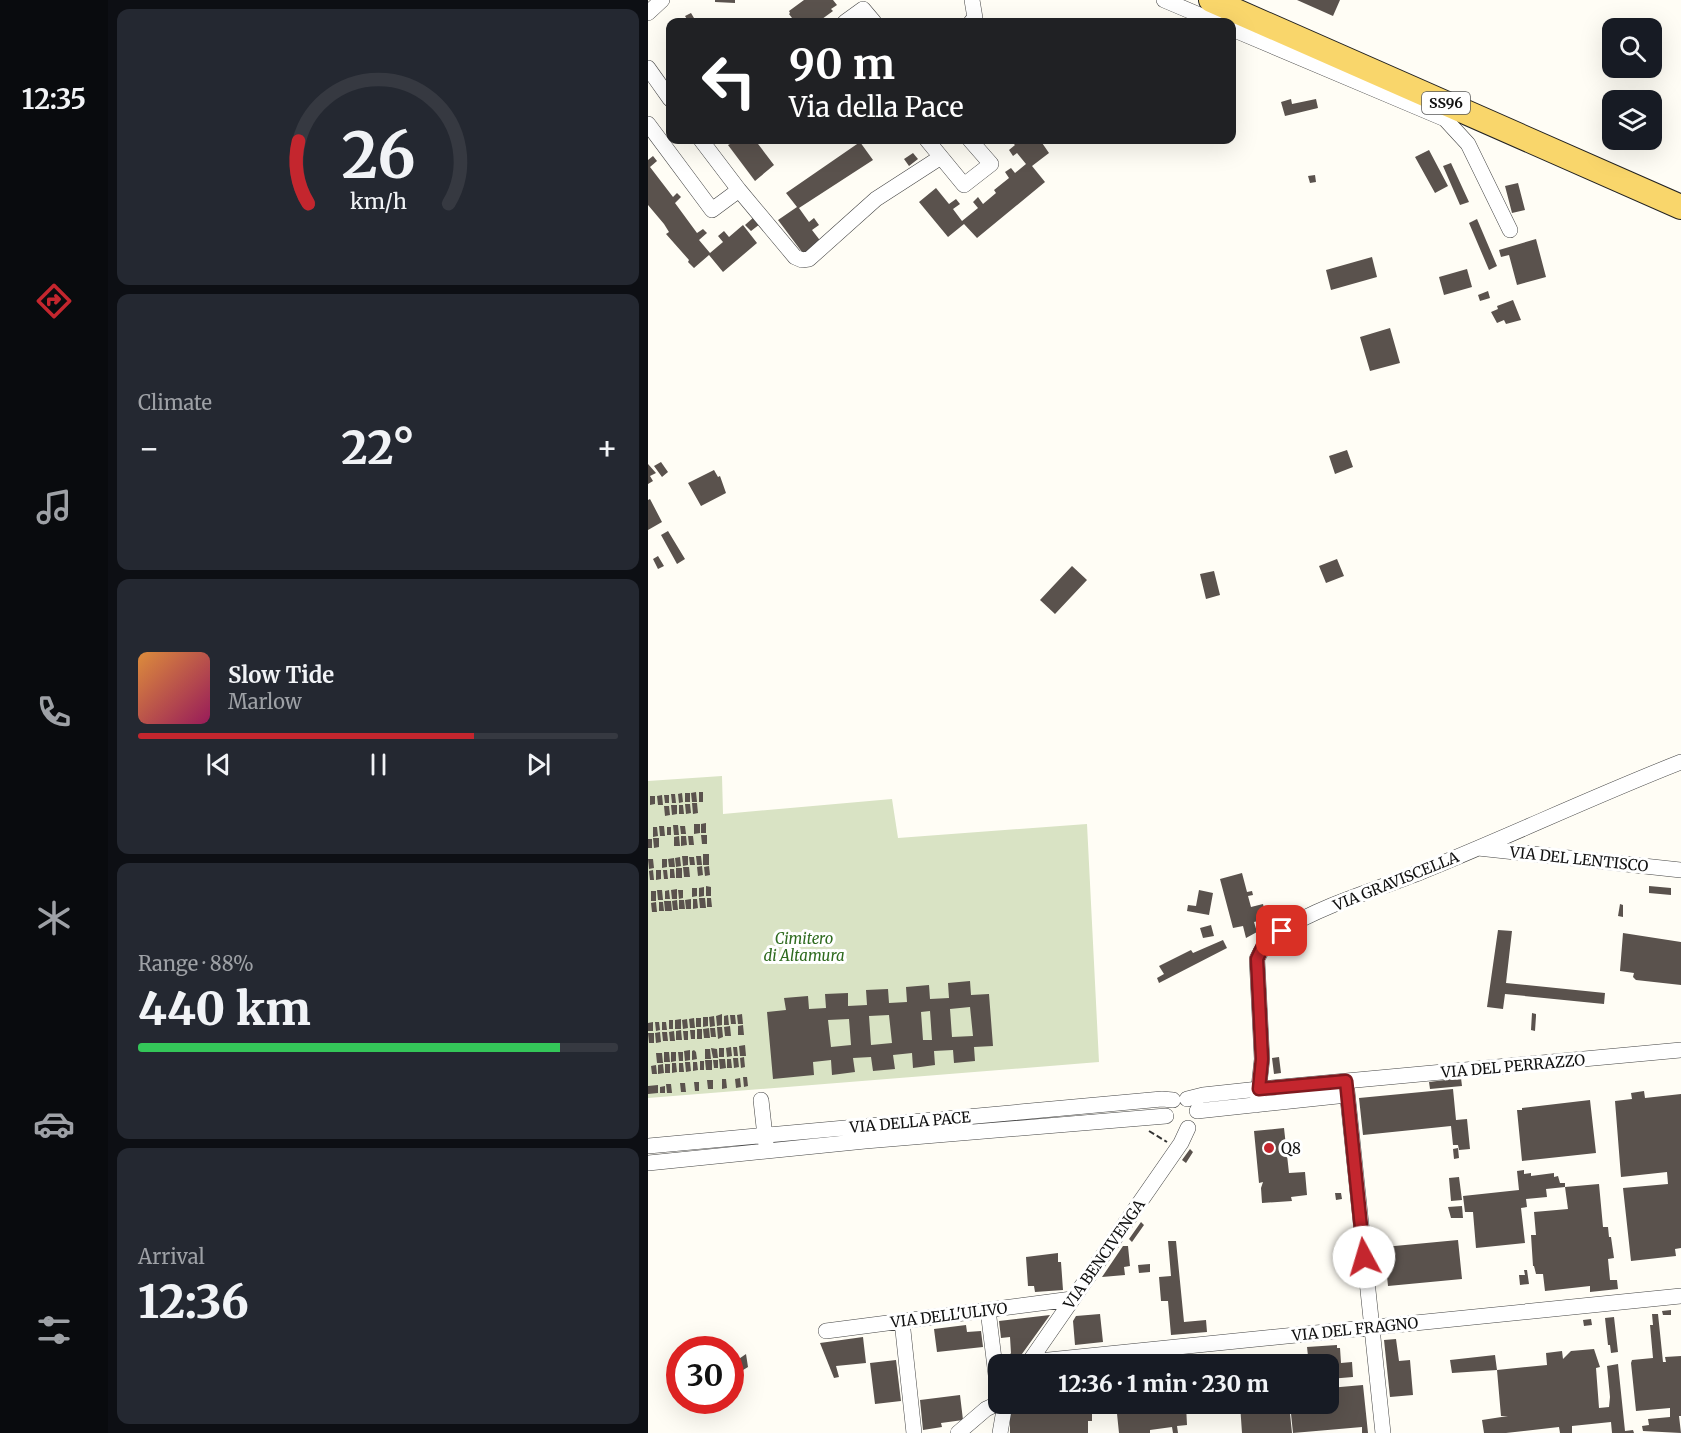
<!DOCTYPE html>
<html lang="en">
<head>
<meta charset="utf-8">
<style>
  :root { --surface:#171b24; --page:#242831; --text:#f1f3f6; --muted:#9ea1a6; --line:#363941; --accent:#c4262e }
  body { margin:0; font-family:Merriweather,serif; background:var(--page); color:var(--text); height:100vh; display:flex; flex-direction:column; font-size:22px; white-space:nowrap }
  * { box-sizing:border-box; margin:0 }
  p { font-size:20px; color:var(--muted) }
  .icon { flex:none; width:33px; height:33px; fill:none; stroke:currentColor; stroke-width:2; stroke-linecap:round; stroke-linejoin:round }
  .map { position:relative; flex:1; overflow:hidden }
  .details { display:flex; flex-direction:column; gap:9px; padding:9px; background:#0d0f14; width:540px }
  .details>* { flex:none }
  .guide { position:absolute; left:18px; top:18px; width:570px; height:126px; border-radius:12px; box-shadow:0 6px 24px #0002; background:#202124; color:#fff; overflow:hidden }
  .controls { position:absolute; left:954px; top:18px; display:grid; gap:12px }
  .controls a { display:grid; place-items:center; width:60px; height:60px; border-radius:12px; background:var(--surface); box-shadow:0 6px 24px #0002; font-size:30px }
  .speed { position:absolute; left:18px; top:1336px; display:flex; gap:12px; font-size:30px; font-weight:700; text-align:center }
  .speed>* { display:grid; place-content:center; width:78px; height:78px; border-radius:50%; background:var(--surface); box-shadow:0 6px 24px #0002; line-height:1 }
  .speed .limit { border:9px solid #d22; background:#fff; color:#111 }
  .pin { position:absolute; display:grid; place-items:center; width:51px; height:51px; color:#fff; margin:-26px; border-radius:12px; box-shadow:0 3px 9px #0006 }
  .me { position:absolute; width:66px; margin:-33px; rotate:354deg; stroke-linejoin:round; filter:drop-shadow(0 0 4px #0008) }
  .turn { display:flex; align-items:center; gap:21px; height:126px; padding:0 24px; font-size:27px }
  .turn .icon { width:78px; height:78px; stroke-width:2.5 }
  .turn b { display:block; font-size:42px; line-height:51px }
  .big { font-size:45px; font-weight:800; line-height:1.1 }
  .details .card { flex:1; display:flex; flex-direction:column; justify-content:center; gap:9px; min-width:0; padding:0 21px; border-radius:12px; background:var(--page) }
  .details .dial { align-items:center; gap:0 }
  .dial svg { height:156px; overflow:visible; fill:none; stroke:var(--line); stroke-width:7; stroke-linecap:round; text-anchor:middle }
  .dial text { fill:var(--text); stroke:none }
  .song { display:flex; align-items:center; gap:18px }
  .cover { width:72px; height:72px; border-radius:9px; background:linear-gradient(135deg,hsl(30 70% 55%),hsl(330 70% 35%)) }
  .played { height:6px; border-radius:3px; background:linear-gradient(90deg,var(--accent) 70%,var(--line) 70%) }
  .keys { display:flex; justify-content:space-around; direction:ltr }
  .heat { display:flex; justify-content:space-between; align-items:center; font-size:33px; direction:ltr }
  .charge { height:9px; border-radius:4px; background:linear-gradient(90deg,#34c759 88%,var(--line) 0) }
  .trip { position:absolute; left:340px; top:1354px; width:351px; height:60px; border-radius:12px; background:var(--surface); box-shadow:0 6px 24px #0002; font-weight:800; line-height:60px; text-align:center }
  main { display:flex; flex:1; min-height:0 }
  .tab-bar { display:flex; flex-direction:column; width:108px; justify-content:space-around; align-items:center; background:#090b0e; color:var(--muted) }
  .tab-bar .icon { width:42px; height:42px }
  .tab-bar .active { color:var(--accent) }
  .tab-bar b { font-size:27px; color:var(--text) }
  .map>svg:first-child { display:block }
  .cemetery { fill:#d9e3c4 }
  .building { fill:#5a524d; fill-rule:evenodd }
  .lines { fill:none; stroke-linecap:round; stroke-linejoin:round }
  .street-casing { stroke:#444; stroke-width:16 }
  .primary-casing { stroke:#222; stroke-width:26 }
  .path { stroke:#333; stroke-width:2; stroke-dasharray:6 3; stroke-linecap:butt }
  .street { stroke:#fff; stroke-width:15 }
  .primary { stroke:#f9d66b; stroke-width:24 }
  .route-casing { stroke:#7f191e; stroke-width:15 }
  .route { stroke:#c4262e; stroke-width:10 }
  .poi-dot { fill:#c4262e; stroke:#fff; stroke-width:2 }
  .labels { text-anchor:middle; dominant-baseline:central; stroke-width:6; stroke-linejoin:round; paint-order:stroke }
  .shield { fill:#fff; stroke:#585858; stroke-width:1.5 }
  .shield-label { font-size:14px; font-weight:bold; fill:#111 }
  .street-label { font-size:15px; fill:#111; stroke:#fff }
  .park-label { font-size:15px; font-style:italic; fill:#2f6b1f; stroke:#fff }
  .poi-label { font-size:15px; fill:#111; stroke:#fff; text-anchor:start }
</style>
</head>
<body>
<main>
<nav class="tab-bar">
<b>12:35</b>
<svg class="icon active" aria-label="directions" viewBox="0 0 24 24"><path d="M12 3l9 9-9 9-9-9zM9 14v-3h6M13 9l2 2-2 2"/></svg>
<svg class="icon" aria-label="music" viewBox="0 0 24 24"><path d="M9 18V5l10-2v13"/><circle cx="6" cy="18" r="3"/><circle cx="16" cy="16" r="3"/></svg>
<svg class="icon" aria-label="phone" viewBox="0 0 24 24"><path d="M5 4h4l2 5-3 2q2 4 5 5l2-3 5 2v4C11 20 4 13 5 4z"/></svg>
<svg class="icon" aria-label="climate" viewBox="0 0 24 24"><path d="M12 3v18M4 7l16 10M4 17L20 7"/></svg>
<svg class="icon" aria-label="car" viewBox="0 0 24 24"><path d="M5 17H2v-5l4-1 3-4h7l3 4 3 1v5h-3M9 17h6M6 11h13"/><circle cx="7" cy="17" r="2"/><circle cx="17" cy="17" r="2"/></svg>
<svg class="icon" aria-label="filters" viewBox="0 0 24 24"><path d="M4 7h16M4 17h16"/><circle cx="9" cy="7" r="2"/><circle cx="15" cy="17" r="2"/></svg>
</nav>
<section class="details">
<div class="card dial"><svg viewBox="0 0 100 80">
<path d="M14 69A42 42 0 1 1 86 69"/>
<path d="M14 69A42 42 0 0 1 9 37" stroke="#c4262e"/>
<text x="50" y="56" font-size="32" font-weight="700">26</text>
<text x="50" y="72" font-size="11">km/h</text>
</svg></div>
<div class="card"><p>Climate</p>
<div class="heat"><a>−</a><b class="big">22°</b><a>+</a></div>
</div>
<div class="card">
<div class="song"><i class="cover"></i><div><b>Slow Tide</b><p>Marlow</p></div></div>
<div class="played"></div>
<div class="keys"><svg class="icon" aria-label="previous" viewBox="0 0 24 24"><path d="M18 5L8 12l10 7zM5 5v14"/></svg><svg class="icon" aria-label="pause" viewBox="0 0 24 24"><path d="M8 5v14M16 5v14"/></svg><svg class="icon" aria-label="next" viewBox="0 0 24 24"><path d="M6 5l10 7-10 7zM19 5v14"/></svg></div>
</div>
<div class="card"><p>Range · 88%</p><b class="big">440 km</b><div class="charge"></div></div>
<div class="card"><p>Arrival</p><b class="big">12:36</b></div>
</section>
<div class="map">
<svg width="1033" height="1433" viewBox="0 0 1033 1433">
  <rect width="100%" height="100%" fill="#fffdf5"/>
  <path class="cemetery" d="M74,776L75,814L244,799L250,838L439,824L451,1062L0,1098V781Z"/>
  <path class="building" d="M67,0H87V3L67,2Z
    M156,0H185L189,5L183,9L185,11L170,22H147L141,14L142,13L141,11Z
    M649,0H692L685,16Z
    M43,13L46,18L40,21L37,16Z
    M643,99L644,104L668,99L670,108L637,116L633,102Z
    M78,140H107L126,165L107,181L80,145L82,144Z
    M362,140H392L401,153L384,166L397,182L329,238L316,224L300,237L271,202L288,188L301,204L308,199L312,204L305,209L314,221L330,208L325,202L330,197L335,204L348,193L346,190L361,178L357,172L363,168L367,173L378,164L369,153L365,156L361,150L367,145Z
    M212,142L225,160L151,208L161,222L166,218L171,225L164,230L174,243L157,256L130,220L149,207L138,193Z
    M781,150L800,186L787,193L767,157Z
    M265,153L270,159L261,166L256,159Z
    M5,156L9,161L2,167L25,197L29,193L33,197L27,203L49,233L55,229L59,233L51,240L62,253L75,242L70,236L76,231L81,237L95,225L109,243L75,272L61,255L46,268L40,262L41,260L18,234L21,232L16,224L0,205V160Z
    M803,163L821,202L812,205L795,166Z
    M667,175L668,182L662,183L660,176Z
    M870,183L877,210L864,213L857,186Z
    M106,217L112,224L103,231L97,225Z
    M829,219L849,266L841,270L821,223Z
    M888,239L898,277L869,285L861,255L853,257L851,250Z
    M724,257L729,277L683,290L678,270Z
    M819,269L824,287L796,295L791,277Z
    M840,291L842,298L832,301L830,295Z
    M865,300L873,320L858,324L856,320L849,323L843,312L850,309L849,306Z
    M742,328L752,363L722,371L712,337Z
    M699,450L705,467L687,474L681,456Z
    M13,462L20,472L14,477L6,466Z
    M0,464L8,473L2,476L5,481L0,484Z
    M66,470L70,477L72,476L78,493L53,506L40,483Z
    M2,499L14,522L0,530V500Z
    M20,531L37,559L29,564L13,535Z
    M10,556L16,566L10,569L5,559Z
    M689,559L696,576L678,583L671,566Z
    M424,566L439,580L407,614L392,600Z
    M566,571L572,595L558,599L552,574Z
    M48,792L49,802H44L43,793Z
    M51,792H55V802H51Z
    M34,793L35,802L31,803L30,794Z
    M37,793H42V802H37Z
    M23,794H27L28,803H24Z
    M14,795L15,805H10L9,796Z
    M16,795H21V803H17Z
    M2,796H7V804L2,805Z
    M44,803H49L50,813L45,814Z
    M37,804H42L43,813L38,814Z
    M23,805H29V814L24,815Z
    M31,805H35L36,814H31Z
    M16,806H21L22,815L17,816Z
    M58,823V833H53V824Z
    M46,824H52V833L46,834Z
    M25,825H30L31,835H26Z
    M11,826H16L17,836H12Z
    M32,826H37L38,834H33Z
    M5,827H9L10,836L5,837Z
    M19,827H23V835H19Z
    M53,835H59V844H54Z
    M31,836L32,846H26V837Z
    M33,836H38L39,845L33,846Z
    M40,836H45L46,845H41Z
    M5,838H11V847L6,848Z
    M0,839H4V848H0Z
    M55,854H61V865H55Z
    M34,856H40V865L35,866Z
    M48,856H53L54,865H49Z
    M32,857L33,866L28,867L27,858Z
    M41,857H46L47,865H42Z
    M26,858L27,867H21L20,859Z
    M0,859H5L6,868L1,869Z
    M14,859H19V867L14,868Z
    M54,866L55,875L50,876L49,867Z
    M61,866L62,875L57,876L56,867Z
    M35,867H41L42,877H36Z
    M28,868H34V878H28Z
    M22,869H26L27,878H22Z
    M5,870L6,880H2L1,871Z
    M8,870H13V879L8,880Z
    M15,870H19L20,879H16Z
    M594,873L599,892L604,891L605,895L600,896L603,907L615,904L619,919L606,922L609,932L598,938L595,926L585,928L572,879Z
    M58,886L63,887V896H58Z
    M1001,886L1023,888V895L1001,893Z
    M56,887V896L51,897V888Z
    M44,888H49V896L44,897Z
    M29,889V899H24L23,890Z
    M9,890H14L15,900H10Z
    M21,890L22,899H17V891Z
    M30,890H35V898L31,899Z
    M551,890L565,893L561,915L539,911L540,905L548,906Z
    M3,891H8V901H3Z
    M51,898H57L58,908H52Z
    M59,898H63L64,907H59Z
    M43,899V909H38L37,900Z
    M45,899H49L50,908L45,909Z
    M29,900L30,910H25L24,901Z
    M31,900H36L37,909H31Z
    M16,901H23L24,911H17Z
    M8,902L9,912H4L3,903Z
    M11,902H15L16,911H11Z
    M972,904L975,905V917L970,916Z
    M563,925L566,936L555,938L552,928Z
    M850,930L864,931L858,983L957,993L956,1004L857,994L855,1009L839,1007Z
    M975,933L1033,942V985L988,980L985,977L986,973L972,971Z
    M575,940L579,948L511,983L509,978L516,974L511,966L543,950L545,953Z
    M322,981L323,995L341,994L345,1046L326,1047L327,1061L306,1063L305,1050L286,1051L287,1065L265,1068L264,1053L245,1055L247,1069L225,1071L223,1057L205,1058L207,1072L184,1075L183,1060L165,1062L166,1075L125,1079L119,1012L138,1010L136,998L160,996L161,1009L178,1008L177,994L200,993V1006L219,1005L218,990L240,989L241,1003L259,1002L258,987L281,985L282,999L301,998L300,983ZM322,1007L325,1036L304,1037L302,1009ZM282,1011L284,1040H275L273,1012ZM241,1015L244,1043L223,1045L221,1016ZM201,1019L203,1045L183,1047L180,1020Z
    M884,1013L888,1014V1016L887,1031L883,1030Z
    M74,1014V1025L69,1026L68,1016Z
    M94,1014L95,1024H90L89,1015Z
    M80,1015L81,1025H76V1016Z
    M82,1015H87L88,1024H83Z
    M66,1016L67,1026L62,1027L61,1017Z
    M55,1017H60V1026L55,1027Z
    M46,1018L47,1028H42L41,1019Z
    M48,1018H53V1027H48Z
    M33,1019V1029H27V1020Z
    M39,1019L40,1028L35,1029L34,1020Z
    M21,1020H25V1029H21Z
    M5,1022V1031H0V1023Z
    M7,1022H11L12,1030L8,1031Z
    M14,1022H18L19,1030H14Z
    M95,1025L96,1035H90V1026Z
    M82,1026L83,1036H77L76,1027Z
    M69,1027H74L75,1037L70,1039Z
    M61,1028L62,1038H56L55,1029Z
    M62,1028H67L68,1037H63Z
    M49,1029H54V1039H49Z
    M33,1030L34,1040H28V1031Z
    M42,1030H47V1039H43Z
    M26,1031L27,1041H22L21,1032Z
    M35,1031H40V1040H36Z
    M12,1032L13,1042L8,1043L7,1033Z
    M14,1032H19L20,1041H15Z
    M0,1033H6V1043H1Z
    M97,1045L98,1056H92L91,1046Z
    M83,1047L84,1056L79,1057L78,1048Z
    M85,1047H89L90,1056H86Z
    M63,1048L69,1049L70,1058H65Z
    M71,1048H76V1057H71Z
    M57,1049H62L63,1059H57Z
    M42,1050V1060L37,1061L36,1051Z
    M46,1050L48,1052L49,1059L44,1060V1051Z
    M16,1052H21L22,1062H16Z
    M23,1052H28V1061L23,1062Z
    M30,1052H35V1061H31Z
    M8,1053H14L15,1063H9Z
    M96,1057L97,1067L93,1068L92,1058Z
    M631,1057L633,1073L626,1074L624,1058Z
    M85,1058H90L91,1067L86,1068Z
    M71,1059H77L78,1068L72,1069Z
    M79,1059H83L84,1068H79Z
    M57,1060H64V1070H58Z
    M65,1060H70V1068H66Z
    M52,1061H56V1070H52Z
    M37,1062H42L43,1071L38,1072Z
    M45,1062H49L50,1070L45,1071Z
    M24,1063H28L29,1072L24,1073Z
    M31,1063H35L36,1072H31Z
    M15,1064L16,1073L10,1074V1065Z
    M17,1064H22V1073H17Z
    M8,1065L9,1074H4L3,1066Z
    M95,1077H99L100,1086L96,1087Z
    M92,1078L93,1087L88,1088L87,1079Z
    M813,1078L814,1086L782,1089L781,1082Z
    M74,1079H78L79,1088L74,1089Z
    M59,1080H65V1089H60Z
    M46,1082H51V1091H47Z
    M32,1083H37L38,1092H33Z
    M18,1084H23L24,1093H19Z
    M10,1085V1093L0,1094V1086Z
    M17,1086V1093H12V1087Z
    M805,1089L808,1120L819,1119L822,1149L811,1150L810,1145H805L803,1126L715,1135L711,1098Z
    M996,1091L997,1098L1033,1094V1248L1027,1249L1028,1256L983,1261L975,1188L1020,1184L1019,1172L973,1177L967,1101L984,1099L983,1093Z
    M942,1100L948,1153L874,1161L869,1110H874V1108Z
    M636,1128L641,1173L657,1172L659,1195L643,1197L644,1201L614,1203L613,1188L615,1182L611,1183L606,1131Z
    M810,1148L811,1158L806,1159L805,1149Z
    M542,1149L545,1152L538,1163L534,1160Z
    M876,1170V1174L883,1173V1176L906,1173V1177L910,1176L912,1183H917V1187L898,1189L899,1197L878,1199L879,1207L873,1208L877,1243L828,1248L825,1212H817L815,1196L871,1190L869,1171Z
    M811,1177L814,1200L803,1201L801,1178Z
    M951,1184L955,1227H960L961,1237H963L966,1258L960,1259L962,1280H969L970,1289L942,1292V1286L897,1291L895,1274H888L886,1266H885L883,1235H888L886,1212L920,1209L917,1187Z
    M687,1193H693L694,1199L688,1200Z
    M814,1206L815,1218H803L800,1207Z
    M493,1222L496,1225L484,1242L481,1239Z
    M810,1240L814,1279L740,1286L736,1247Z
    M520,1241H528L536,1322L558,1320L559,1332L523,1335L520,1301H513L511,1277L523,1276Z
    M475,1246H480L482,1266L476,1267L477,1275L454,1277Z
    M410,1253V1262H413L415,1290L387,1292L386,1286H380L378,1257Z
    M502,1264V1272L491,1273L490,1265Z
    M876,1270H879L881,1284L872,1285L871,1275H877Z
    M1023,1310V1315H1015L1014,1311Z
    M452,1314L455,1342L427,1345L425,1321L428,1316Z
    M1004,1314H1010L1015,1362H1018L1017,1357L1033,1356V1416H1031L1033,1433L995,1431L994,1426L1001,1425L1000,1419L1022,1417V1408L988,1411L983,1363L984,1360L1005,1358L1002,1325H1005Z
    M402,1315L366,1365H355L363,1353L362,1337L353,1338L351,1321Z
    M966,1317L970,1352L963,1353L962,1345H960L957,1318Z
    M943,1319L944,1325L936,1326L935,1320Z
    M318,1325L319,1332L333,1331L335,1347L289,1352L286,1329Z
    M215,1337L218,1363L188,1366L191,1377L186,1378L172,1343Z
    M748,1339L751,1361L762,1360L765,1395L742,1397L736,1340Z
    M689,1345V1348H692L693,1363L704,1362L705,1377L681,1379V1365H661L659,1347Z
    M946,1349L952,1367L948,1368L951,1408L961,1407L962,1397L959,1366L970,1364L977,1431L985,1430L986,1433H964L963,1422L924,1426V1433H912L911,1427L858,1433H836L834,1420L860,1416H853L849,1370L899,1365L898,1353L914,1351L915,1359L923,1351Z
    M98,1354L100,1367L82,1378V1365Z
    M847,1355L849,1370L804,1373L802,1360Z
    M248,1360L253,1401L227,1404L222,1363Z
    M715,1385L720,1433H714V1427L645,1433L642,1404H681V1388Z
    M312,1395L315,1420L293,1423L294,1427L275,1430L272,1400Z
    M369,1404H406V1408L439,1409L444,1410V1421H440V1433H362V1415Z
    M468,1404L538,1405L539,1425L529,1426L530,1433H525L524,1427L502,1430V1433H471Z
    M592,1404H641L644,1433H594Z"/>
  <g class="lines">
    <g class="street-casing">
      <path id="street" d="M516,0L568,22
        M0,13L14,0
        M197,22L215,9L226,22
        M323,22L327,18L324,0
        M584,29L797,119L820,144L862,230
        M0,68L22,99
        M0,124L64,210L91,190L53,140
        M279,140L316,185L343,164L322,140
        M91,190L147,257L154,260L161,259L228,199L293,157
        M830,848L1033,870
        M698,1081L735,1433
        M539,1099L555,1095L611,1089L1033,1050
        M113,1100L118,1145
        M609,1105L614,1059L609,959C615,946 623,937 636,929C679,903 729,890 775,871C862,836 946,796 1033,762
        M549,1111L699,1095
        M0,1146L514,1099L525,1100
        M0,1163L217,1141L518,1116
        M340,1310L351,1400
        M254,1321L266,1433
        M178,1331L424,1299
        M381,1362L1033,1296
        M379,1365L533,1143L540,1128
        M310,1433L338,1409L351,1403
        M352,1433L357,1404"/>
    </g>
    <g class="primary-casing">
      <path id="primary" d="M563,0L1033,207"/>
    </g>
    <path class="path" d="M501,1131L519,1142"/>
    <use href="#street" class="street"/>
    <use href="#primary" class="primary"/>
  </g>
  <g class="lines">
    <g class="route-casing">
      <path id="route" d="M634,931L615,946L609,959L614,1059L611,1089L698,1081L716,1257"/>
    </g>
    <use href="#route" class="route"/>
  </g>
  <circle class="poi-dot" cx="621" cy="1148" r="6"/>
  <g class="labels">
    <rect class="shield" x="774" y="92" width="48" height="22" rx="4.5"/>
    <g class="shield-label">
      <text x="798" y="103">SS96</text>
    </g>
    <g class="street-label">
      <text transform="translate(931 859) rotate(6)">VIA DEL LENTISCO</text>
      <text transform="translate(748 881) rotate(-22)">VIA GRAVISCELLA</text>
      <text transform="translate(865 1066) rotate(-5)">VIA DEL PERRAZZO</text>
      <text transform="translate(262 1122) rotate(-5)">VIA DELLA PACE</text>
      <text transform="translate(456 1254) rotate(-55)">VIA BENCIVENGA</text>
      <text transform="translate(301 1315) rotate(-7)">VIA DELL'ULIVO</text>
      <text transform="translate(707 1329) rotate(-6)">VIA DEL FRAGNO</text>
    </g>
    <g class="park-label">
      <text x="156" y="938">Cimitero<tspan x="156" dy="17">di Altamura</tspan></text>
    </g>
    <g class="poi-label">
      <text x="633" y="1148">Q8</text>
    </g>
  </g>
</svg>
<div class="controls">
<a><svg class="icon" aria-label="search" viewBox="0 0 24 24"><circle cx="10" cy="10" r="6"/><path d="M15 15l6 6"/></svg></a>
<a><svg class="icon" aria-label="layers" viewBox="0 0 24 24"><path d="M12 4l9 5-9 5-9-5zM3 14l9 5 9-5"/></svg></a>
</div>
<div class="speed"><div class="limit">30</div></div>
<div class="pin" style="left:634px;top:931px;background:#d93025"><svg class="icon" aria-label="arrive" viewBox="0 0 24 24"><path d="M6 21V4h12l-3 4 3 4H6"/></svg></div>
<svg class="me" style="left:716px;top:1257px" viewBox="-20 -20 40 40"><circle r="19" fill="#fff"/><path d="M0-13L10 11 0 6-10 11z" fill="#c4262e"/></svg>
<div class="trip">12:36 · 1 min · 230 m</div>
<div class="guide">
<div class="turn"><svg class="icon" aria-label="left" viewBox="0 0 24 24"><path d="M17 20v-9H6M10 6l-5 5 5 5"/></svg><div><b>90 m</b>Via della Pace</div></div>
</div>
</div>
</main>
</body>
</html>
